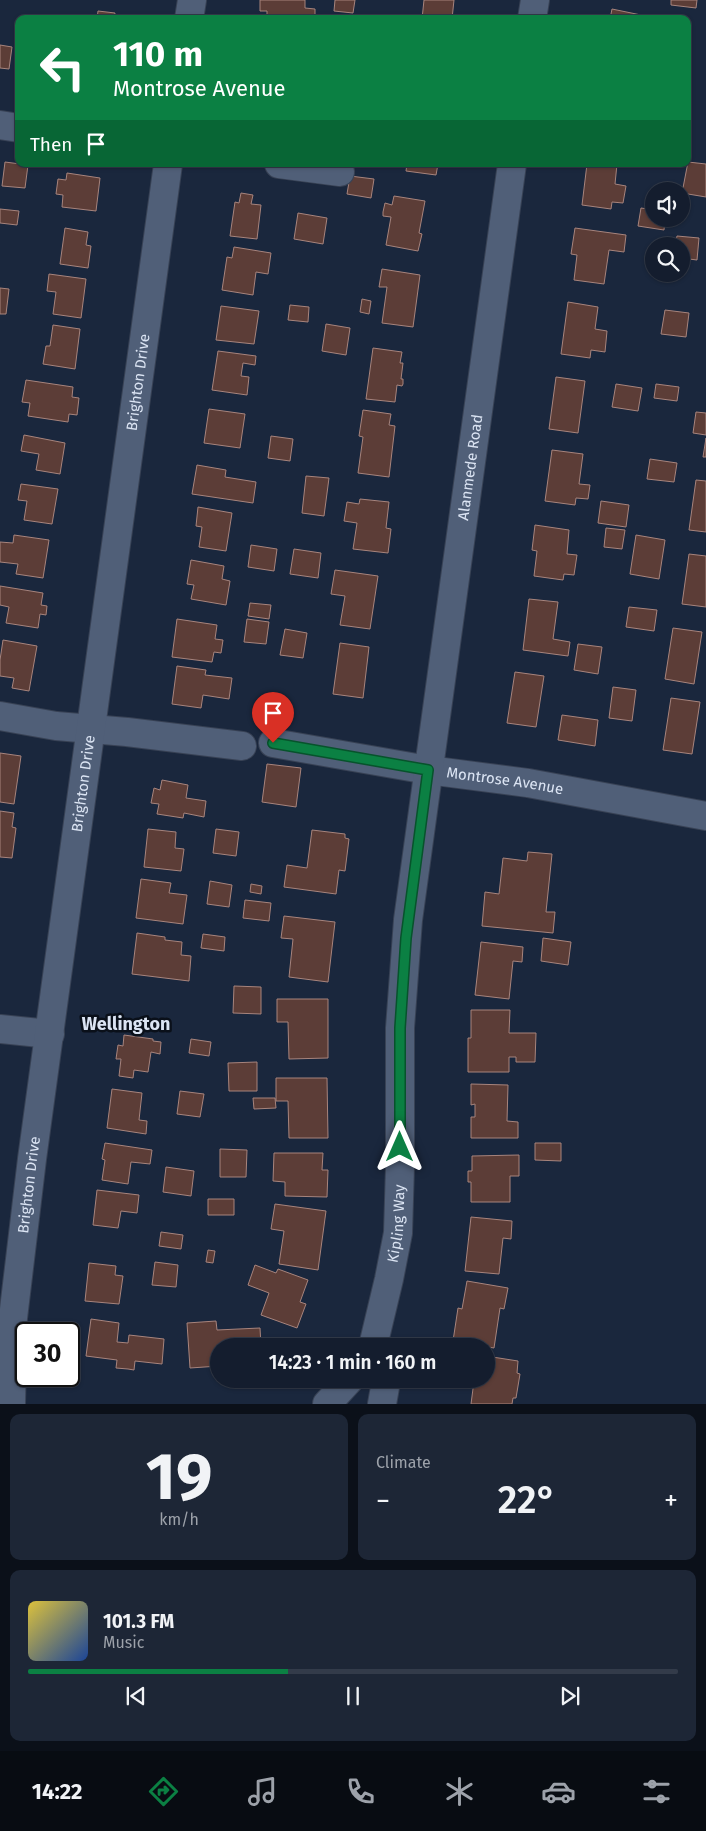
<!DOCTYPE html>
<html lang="en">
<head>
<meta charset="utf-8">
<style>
  :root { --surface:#141d2e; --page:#1d2636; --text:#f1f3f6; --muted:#9da2aa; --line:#333b4a; --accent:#0b8043 }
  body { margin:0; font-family:"Fira Sans",sans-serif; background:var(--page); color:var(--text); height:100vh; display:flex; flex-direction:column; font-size:19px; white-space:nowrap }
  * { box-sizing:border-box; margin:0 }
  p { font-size:16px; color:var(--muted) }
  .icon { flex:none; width:28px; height:28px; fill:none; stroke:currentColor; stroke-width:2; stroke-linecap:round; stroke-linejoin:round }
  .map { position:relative; height:1404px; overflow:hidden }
  .drawer { display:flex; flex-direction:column; gap:10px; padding:10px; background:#0b1019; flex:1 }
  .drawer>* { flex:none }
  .top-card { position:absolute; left:15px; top:15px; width:676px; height:152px; border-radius:10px; box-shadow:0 1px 4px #0004,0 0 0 1px var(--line); background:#0b8043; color:#fff; overflow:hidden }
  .tools { position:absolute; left:645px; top:182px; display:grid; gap:10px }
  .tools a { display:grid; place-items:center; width:45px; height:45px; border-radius:50%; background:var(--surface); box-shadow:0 1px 4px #0004,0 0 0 1px var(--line); font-size:25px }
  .speed { position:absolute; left:15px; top:1322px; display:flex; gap:10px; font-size:25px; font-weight:700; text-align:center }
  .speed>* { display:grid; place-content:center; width:65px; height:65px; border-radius:50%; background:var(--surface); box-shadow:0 1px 4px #0004,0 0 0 1px var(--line); line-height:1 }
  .speed .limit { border:2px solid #111; border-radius:8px; background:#fff; color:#111 }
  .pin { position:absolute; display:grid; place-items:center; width:42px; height:42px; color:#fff; margin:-51px -21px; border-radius:50% 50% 50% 0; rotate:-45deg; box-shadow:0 0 5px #0007 }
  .pin .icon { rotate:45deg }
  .me { position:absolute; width:55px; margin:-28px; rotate:0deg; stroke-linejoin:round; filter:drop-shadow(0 0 4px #0008) }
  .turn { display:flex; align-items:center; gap:18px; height:105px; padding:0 15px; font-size:22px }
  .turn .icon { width:65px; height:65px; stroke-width:2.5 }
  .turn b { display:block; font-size:35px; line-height:42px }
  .then { display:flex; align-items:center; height:48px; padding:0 15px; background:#0003; gap:10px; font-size:19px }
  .big { font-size:38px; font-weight:600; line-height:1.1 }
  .drawer .card { flex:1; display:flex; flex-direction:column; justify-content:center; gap:8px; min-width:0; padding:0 18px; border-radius:10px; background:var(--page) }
  .drawer .dial { align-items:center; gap:0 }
  .dial b { font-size:65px; line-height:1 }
  .song { display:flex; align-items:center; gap:15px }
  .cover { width:60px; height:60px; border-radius:8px; background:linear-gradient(135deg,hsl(50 70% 55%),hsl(220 70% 35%)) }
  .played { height:5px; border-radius:2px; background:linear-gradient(90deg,var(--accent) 40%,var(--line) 40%) }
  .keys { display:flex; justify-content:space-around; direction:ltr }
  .heat { display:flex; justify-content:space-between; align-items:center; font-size:28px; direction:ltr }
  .drawer .tiles { flex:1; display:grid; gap:10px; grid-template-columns:1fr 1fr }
  .card:last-child { grid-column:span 2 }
  .trip { position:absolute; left:210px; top:1338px; width:285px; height:50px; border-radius:25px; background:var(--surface); box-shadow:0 1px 4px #0004,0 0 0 1px var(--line); font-weight:600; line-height:50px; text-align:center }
  .tabs { display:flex; height:80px; justify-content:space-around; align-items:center; background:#080c12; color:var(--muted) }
  .tabs .icon { width:35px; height:35px }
  .tabs .active { color:var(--accent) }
  .tabs b { font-size:22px; color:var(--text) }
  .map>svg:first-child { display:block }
  .building { fill:#5c3d37; stroke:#a7847d }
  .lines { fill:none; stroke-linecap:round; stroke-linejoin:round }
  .minor-casing { stroke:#384255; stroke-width:30 }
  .minor { stroke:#505f78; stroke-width:28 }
  .route-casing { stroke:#07532c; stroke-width:12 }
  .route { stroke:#0b8043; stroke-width:9 }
  .labels { text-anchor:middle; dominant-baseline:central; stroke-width:5; stroke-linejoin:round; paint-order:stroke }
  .street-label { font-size:15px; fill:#dbe4f3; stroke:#0a101a }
  .quarter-label { font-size:18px; font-weight:bold; fill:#dbe4f3; stroke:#0a101a }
</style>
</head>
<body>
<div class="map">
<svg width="706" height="1404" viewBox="0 0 706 1404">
  <rect width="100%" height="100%" fill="#1a273d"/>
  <path class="building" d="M260,0H305V8L315,9V19H267V11H260Z
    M335,0H355L353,13L334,11Z
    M424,0H454L452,19H422Z
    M671,0H697L696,8L671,5Z
    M612,9L641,15L640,19H610Z
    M98,11L115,13L114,19H97Z
    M0,45L12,47L9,69L0,68Z
    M5,162L28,165L25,188L2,186Z
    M688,162L706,164V197L682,193Z
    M407,164H438L436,175L406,171Z
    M587,164H617L615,184L626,186L623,203L612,202L611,209L582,205Z
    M67,173L100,178L96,211L62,207L63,195L56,194L58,179L66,180Z
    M350,176L374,179L371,198L347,194Z
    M241,193L253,195L251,204L261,205L257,239L230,236L235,202L239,203Z
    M394,196L425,201L419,233L422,234L418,251L386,245L391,217L383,216V212L385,203L392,205Z
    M641,208L654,210V219H665L664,230L638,226Z
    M0,209L19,211L17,225L0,223Z
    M298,213L327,218L323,244L294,239Z
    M65,228L88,232L86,245L91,246L88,268L60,264Z
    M575,228L626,235L624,252L609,250L604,284L574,280L577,255L571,254Z
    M677,236L699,238L697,260L681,258V246H675Z
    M234,247L271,253L268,274L256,272L253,295L222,290L227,257L232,258Z
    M382,269L420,275L413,327L382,323L387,287H379Z
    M49,274L86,279L81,318L53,314L56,292L47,291Z
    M0,288L9,289L6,314H0Z
    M362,299L371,301L369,314L360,312Z
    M568,302L598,307L595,329L607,331L605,352L591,350L590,358L561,354Z
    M290,305L309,307L308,322L288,320Z
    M221,306L259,311L254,344L216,340Z
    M665,310L689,313L686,337L661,334Z
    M326,324L350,328L346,355L322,351Z
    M53,325L80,329L75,369L43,364L46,346H50Z
    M373,348L402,352L400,363H403L401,379H403V384L402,386L397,385L395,402L366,399Z
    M218,351L256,356L255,365L243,363L241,376L249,377L247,395L212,390Z
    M556,377L585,381L578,433L549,429Z
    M26,380L73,387L72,397L79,398L77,415L69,414L68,422L28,416L30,403L22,402Z
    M616,384L642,388L638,411L612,407Z
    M656,384L679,387L677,401L654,398Z
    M209,409L245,414L240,448L204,443Z
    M363,410L391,414L389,425L395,426L389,477L358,473L363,437L359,436Z
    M696,412L706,413V435L693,433Z
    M24,435L65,443L60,474L36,470L39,454L21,451Z
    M271,436L293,439L290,461L268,458Z
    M706,438V457H703Z
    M552,450L583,454L579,484L590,485L588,499L576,498L575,505L545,501Z
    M650,459L677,463L674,482L647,479Z
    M197,465L226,470L225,477L256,482L253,503L192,494Z
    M306,476L329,478L324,516L302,513Z
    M696,480L706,481V532L689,530Z
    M21,484L58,489L52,524L24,520L27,501L18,500Z
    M360,499L389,502L386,528L391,529L388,553L353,549L357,523L344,521L347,502L359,504Z
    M601,501L629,505L626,527L598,523Z
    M198,507L232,513L226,551L199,547L202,527L196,526Z
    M535,525L569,530L567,554L577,555L574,575L564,574L563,580L534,576L537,551L532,550Z
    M606,528L625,530L622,549L604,547Z
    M14,535L49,540L43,578L16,574L18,564L0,562V542L13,543Z
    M636,535L665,540L659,579L630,574Z
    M251,545L277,549L274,571L248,567Z
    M294,549L321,553L318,578L290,574Z
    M689,554L706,556V607L682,604Z
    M191,560L224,566L222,579L230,581L226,605L191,599L194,585L187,584Z
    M335,570L378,576L370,629L340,625L345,596L331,594Z
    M0,586L43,593L41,605L47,606L46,615L40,614L38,628L6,623L9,607L0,605Z
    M529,599L558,602L553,639L570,642L568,656L523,650Z
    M250,603L271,605L269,619L248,616Z
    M629,607L657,610L654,631L626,627Z
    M177,619L217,625L215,639L223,640L221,653L214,652L212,662L172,657Z
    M247,619L269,622L266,644L244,642Z
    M673,628L702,632L694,684L665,679Z
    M285,629L307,633L303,658L280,655Z
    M3,640L37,646L29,691L12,688L14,678L0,676V660Z
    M340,643L369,647L363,698L333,694Z
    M578,644L602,647L598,674L574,670Z
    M177,666L206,670L205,675L232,678L229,699L203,695L201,708L172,704Z
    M515,672L544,676L536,727L507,723Z
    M613,687L636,690L632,721L609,718Z
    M671,698L700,702L692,754L663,750Z
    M562,715L598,720L595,746L558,740Z
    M0,753L21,756L14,804L0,802Z
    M267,764L301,768L296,807L262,802Z
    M162,780L188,785L186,798L206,801L204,817L184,813L183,818L157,814L159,804L151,803L154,788L160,790Z
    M0,811L14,813L12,827L16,828L12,858L0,857Z
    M148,829L176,832L175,848L184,849L181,871L144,867Z
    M216,829L239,832L236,856L213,853Z
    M312,830L345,834V838L349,839L345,871L339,870L336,894L284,887L287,865L307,868Z
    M528,852L552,854L546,912H555L553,933L482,926L485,892L499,894L503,858L527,861Z
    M141,879L171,883L169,893L187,895L183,924L136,918Z
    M210,881L232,885L229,907L207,904Z
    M251,884L262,886L261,894L250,892Z
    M245,900L271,903L269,921L243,918Z
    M284,916L335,922L328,982L289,977L293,939L281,938Z
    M137,933L165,937V940L182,942L181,955L191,956L189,981L132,974Z
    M203,934L225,937L224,951L201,948Z
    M543,938L571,942L568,965L541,961Z
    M481,942L523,947L522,962L513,961L509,999L475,995Z
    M234,986L261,987V1014L233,1013Z
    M277,999H328V1058L289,1059L288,1022H277Z
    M471,1010H510L509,1033H536L535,1062H516V1057H509V1072H468V1038H471Z
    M124,1035L153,1039V1041L161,1042L160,1054L151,1052L148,1072L134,1070L133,1078L119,1076L121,1059H116L118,1045L123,1046Z
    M191,1039L211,1042L209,1056L189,1053Z
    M257,1062V1091H229L228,1063Z
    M276,1078H327L328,1138H289L288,1101H276Z
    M471,1084L508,1085L507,1121L518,1122V1138H471V1117H475V1104L471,1105Z
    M112,1089L142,1093L139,1120L147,1121L146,1134L107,1128Z
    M180,1091L204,1094L200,1117L177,1114Z
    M253,1098H275L276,1108L254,1109Z
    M105,1143L152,1150L150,1164L131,1162L128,1184L102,1180L105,1160L102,1159Z
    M535,1143H561V1161L535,1160Z
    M220,1149L247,1150L246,1177H220Z
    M274,1153H323L322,1170H328L327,1197L285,1196V1182L273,1181Z
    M519,1155V1176H510V1202H471V1182H468V1171H472V1156Z
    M166,1167L194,1171L191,1196L163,1192Z
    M97,1190L139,1195L137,1213L121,1211L118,1228L93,1225Z
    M208,1199H234V1215H208Z
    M275,1204L326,1211L318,1270L279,1264L284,1231L271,1229Z
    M471,1217L512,1221L511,1239L503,1238L499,1274L465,1271Z
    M161,1232L183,1235L181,1249L159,1246Z
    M208,1250L215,1251L213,1263L206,1262Z
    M155,1262L178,1265L176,1287L152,1285Z
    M89,1263L116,1266L115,1275L123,1276L119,1304L85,1301Z
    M255,1265L276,1273L278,1269L308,1280L300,1302L306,1304L297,1328L261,1315L269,1293L248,1285Z
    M467,1281L508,1288L504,1309L500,1308L494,1348L453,1341L458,1308L462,1309Z
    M91,1319L119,1323L117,1342L128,1343L129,1335L164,1339L162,1364L135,1361L134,1370L128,1369L116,1368L117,1360L86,1356Z
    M216,1321L217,1330L260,1328L261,1346H219V1366L190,1368L187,1323Z
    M486,1356L518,1361L517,1373L520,1374L516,1398H513L512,1404H471L474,1381L462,1379H486Z"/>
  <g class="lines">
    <g class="minor-casing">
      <g id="minor">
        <path d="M189,19L192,0"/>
        <path d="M532,19L535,0"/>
        <path d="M0,125L19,128"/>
        <path d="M279,164L340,172"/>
        <path d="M0,716L56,726L127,732L242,746"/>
        <path id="s1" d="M273,743L428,770L528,783L706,816"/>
        <path d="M0,1029L50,1034"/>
        <path id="s2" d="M373,1346L389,1279L398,1233L400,1166V1028L408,920L512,164"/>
        <path id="s3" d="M11,1404L13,1318L32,1159L168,164"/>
        <path d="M327,1404L350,1379"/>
        <path d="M382,1404L385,1387L383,1379"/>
      </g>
    </g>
    <use href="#minor" class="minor"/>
  </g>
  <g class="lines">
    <g class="route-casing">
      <path id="route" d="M273,743L428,770L406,938L400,1028V1147"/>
    </g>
    <use href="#route" class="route"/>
  </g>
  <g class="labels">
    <g class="street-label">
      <text stroke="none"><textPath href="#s3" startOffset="1030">Brighton Drive</textPath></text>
      <text stroke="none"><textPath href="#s2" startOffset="886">Alanmede Road</textPath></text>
      <text stroke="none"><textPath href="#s1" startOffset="235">Montrose Avenue</textPath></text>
      <text stroke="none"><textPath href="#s3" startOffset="625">Brighton Drive</textPath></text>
      <text stroke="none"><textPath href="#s3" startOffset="220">Brighton Drive</textPath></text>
      <text stroke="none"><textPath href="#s2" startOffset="125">Kipling Way</textPath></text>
    </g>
    <g class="quarter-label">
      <text x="126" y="1024">Wellington</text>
    </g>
  </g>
</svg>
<div class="tools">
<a><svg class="icon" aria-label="sound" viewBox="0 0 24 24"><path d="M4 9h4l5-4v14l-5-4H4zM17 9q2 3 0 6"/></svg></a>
<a><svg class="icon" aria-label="search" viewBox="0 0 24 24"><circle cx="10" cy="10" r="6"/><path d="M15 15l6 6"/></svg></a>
</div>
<div class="speed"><div class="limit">30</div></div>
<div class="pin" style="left:273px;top:743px;background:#d93025"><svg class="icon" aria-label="arrive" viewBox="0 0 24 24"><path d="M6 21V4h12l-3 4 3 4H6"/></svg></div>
<svg class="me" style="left:400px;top:1147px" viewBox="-20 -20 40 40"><path d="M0-17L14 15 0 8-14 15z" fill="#0b8043" stroke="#fff" stroke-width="4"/></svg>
<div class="trip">14:23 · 1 min · 160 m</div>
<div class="top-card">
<div class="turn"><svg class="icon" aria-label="left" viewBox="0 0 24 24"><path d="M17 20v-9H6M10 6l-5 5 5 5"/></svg><div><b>110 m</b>Montrose Avenue</div></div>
<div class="then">Then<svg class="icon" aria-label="arrive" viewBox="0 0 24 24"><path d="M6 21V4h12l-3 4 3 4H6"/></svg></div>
</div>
</div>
<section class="drawer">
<div class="tiles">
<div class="card dial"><b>19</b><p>km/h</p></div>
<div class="card"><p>Climate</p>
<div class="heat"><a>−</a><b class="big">22°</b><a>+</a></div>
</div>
<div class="card">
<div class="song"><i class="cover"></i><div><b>101.3 FM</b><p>Music</p></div></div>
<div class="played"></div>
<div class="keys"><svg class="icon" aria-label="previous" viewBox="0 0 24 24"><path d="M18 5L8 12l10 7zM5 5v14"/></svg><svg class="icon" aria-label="pause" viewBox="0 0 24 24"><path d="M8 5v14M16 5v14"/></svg><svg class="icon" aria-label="next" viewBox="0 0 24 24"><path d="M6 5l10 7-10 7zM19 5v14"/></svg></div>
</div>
</div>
</section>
<nav class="tabs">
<b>14:22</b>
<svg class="icon active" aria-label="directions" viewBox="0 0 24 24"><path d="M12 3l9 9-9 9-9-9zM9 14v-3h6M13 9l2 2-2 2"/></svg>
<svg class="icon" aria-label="music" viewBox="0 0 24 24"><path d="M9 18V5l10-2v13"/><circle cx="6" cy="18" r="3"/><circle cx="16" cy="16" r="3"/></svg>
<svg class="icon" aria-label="phone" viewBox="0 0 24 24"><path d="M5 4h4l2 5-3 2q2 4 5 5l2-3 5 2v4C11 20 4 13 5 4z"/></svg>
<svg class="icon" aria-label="climate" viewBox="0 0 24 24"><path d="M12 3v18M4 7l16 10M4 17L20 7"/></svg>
<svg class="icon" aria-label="car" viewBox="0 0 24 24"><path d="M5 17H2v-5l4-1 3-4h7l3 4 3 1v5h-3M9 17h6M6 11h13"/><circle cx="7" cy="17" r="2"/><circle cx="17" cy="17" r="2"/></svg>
<svg class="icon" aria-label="filters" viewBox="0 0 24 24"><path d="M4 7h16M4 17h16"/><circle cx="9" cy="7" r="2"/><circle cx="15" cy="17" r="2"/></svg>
</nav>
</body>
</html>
